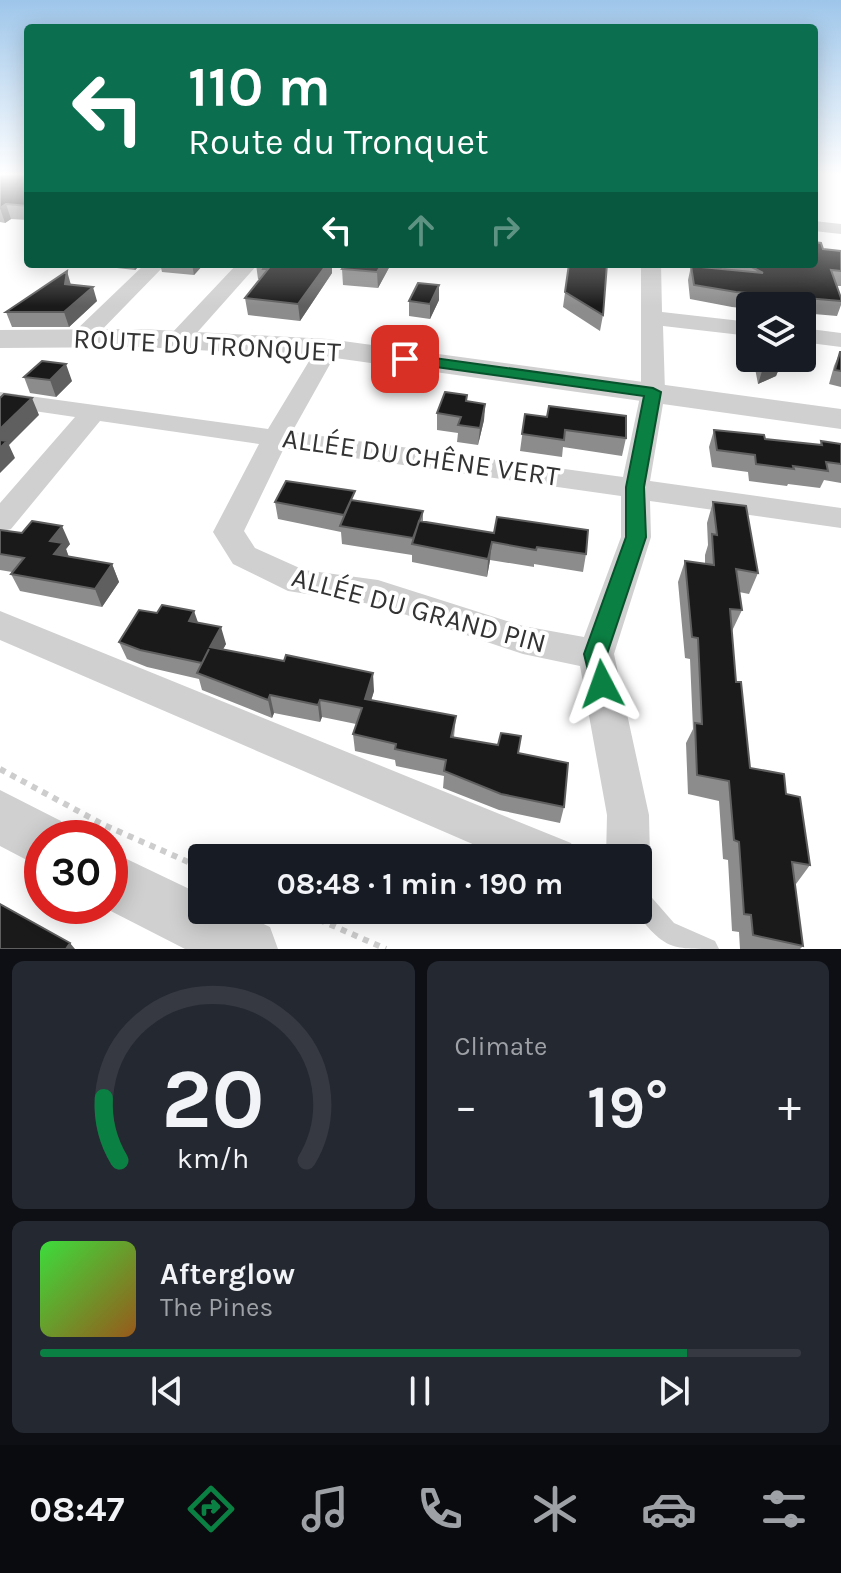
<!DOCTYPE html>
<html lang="en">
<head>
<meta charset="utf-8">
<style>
  :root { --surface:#171b24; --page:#242831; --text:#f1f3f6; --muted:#9ea1a6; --line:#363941; --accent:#0b8043 }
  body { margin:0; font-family:Karla,sans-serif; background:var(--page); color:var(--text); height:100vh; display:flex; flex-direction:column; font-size:30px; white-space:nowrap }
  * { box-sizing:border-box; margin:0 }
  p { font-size:26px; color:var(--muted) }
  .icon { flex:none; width:44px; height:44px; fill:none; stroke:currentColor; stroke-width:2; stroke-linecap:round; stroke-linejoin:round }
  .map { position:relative; height:949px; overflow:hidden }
  .side { display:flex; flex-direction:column; gap:12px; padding:12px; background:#0d0f14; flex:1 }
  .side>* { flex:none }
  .top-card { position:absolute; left:24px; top:24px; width:794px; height:244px; border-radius:8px; box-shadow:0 4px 20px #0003; background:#0b6e4f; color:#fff; overflow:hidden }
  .tools { position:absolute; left:736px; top:292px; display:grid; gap:16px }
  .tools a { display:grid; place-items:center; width:80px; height:80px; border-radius:8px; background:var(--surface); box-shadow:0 4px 20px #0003; font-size:40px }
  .speed { position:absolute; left:24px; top:820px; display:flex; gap:16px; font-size:40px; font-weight:700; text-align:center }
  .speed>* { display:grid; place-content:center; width:104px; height:104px; border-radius:50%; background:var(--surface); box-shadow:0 4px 20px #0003; line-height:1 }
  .speed .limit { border:12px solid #d22; background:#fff; color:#111 }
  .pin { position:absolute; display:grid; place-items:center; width:68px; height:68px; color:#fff; margin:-34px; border-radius:16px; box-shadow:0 4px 12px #0006 }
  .me { position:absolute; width:88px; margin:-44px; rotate:356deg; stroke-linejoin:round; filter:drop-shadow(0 0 6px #0008) }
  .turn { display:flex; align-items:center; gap:28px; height:168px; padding:0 32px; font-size:36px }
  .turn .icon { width:104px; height:104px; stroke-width:2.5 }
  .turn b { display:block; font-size:56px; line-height:68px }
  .lanes { display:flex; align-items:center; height:76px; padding:0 32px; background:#0003; justify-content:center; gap:40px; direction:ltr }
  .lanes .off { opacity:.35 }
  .big { font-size:60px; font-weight:700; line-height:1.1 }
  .side .card { flex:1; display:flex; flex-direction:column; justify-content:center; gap:12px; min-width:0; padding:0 28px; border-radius:12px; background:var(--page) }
  .side .dial { align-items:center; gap:0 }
  .dial svg { height:208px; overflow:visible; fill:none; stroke:var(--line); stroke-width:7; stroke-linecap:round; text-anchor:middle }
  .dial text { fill:var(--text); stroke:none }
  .song { display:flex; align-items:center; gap:24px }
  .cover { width:96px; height:96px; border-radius:12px; background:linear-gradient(135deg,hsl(120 70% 55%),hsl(30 70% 35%)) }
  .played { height:8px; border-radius:4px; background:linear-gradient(90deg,var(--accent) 85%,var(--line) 85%) }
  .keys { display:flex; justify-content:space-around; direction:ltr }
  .heat { display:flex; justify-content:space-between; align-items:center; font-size:44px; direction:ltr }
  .side .tiles { flex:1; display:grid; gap:12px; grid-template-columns:1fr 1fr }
  .card:last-child { grid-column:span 2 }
  .trip { position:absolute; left:188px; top:844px; width:464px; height:80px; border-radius:8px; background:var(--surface); box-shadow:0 4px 20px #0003; font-weight:700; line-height:80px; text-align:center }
  .menu { display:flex; height:128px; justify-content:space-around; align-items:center; background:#090b0e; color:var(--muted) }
  .menu .icon { width:56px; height:56px }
  .menu .active { color:var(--accent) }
  .menu b { font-size:36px; color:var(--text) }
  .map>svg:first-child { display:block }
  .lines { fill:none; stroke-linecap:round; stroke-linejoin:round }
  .path { stroke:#cdcdcd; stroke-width:6; stroke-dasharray:6 6; stroke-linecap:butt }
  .service { fill:#d0d0d0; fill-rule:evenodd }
  .minor { fill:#d0d0d0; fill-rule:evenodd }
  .tertiary { fill:#d0d0d0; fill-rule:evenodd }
  .wall { fill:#8c8c8c }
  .shaded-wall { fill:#5f5f5f }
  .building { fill:#1a1a1a; stroke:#5f5f5f; stroke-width:2 }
  .route { fill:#0b8043; stroke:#07532c; stroke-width:2 }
  .labels { text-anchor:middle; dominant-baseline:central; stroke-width:8; stroke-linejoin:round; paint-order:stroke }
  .street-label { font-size:28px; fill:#333; stroke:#fff }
</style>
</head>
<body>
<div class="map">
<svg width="841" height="949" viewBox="0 0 841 949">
  <rect width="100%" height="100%" fill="#fff"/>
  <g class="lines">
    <path class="path" d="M0,769L104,825L202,868
      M297,910L386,949"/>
    <path class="service" d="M638,888L646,891L674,923L715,941L719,949C667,949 666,949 633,910H638Z"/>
    <path class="minor" d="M814,221L841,224V234L814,231Z
      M145,264H166L90,342H74L71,337L74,332Z
      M237,264H258L186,345H170L167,340L170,335Z
      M641,264H661L662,312L750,322V336L663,326L665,392L650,481L841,508V528L650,501L651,537L614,654L649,815L650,858L643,873L638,876V858H606L607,815L580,666L523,654L377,605L288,591L233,564L213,532L259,444L100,421L11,529L0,532V503L75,417L0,406V392L268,429L317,348L320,343H336L339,348L292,432L623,477L641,392ZM284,448L621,496V537L584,637L523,626L378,580L304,570L255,548L244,531Z
      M802,328L841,333V347L802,342Z
      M0,611L571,843L578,858H505L0,640Z"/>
    <path class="tertiary" d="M141,329L328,339L841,409V429L328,357L141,347L0,348V330Z
      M0,790L61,821L69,838H42V868L0,846Z
      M110,851L202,895V910H234L270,927L278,949H185L101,906H110Z"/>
  </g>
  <path class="wall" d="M0,173H28V220L11,219L5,223L0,222Z
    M823,249L841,251V286H837L841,298V305L837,316L802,313V306H750V309L732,307L690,299L688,280L691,266L724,269L715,264H814Z
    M98,264H141L135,270L99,266Z
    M160,264H204L194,275L162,272Z
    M256,264H332V273L300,321L248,315L245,298L260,279H258Z
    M391,264L378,288L343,285L342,269Z
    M569,264L603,315L600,331L563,307Z
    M71,285L97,301L69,327H12L6,312Z
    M439,285V300L430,319L409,316V301Z
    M840,352H841V387L829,384L834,366Z
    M753,358H781L782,361L776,376L758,384Z
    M24,377L72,381L56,397L30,393Z
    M467,395V401L485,404L484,420L478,445L457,442L458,433L437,430V413Z
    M525,414L626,438L622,456L563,447L562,457L520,451Z
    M714,430L765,439L820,445L821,441L841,444V483L824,480L820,488L788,484L787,486L749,481L748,472L712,467L709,447Z
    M355,501L423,511V521L586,554L583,572L534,564V567L490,560L487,577L412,562V555L342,544L341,532L278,519L275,502Z
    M713,502L758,573L749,594L739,592L742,610L732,631L736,682L750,768L786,794L810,865L796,884L795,883L803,946L800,949H740L739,932L732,931L728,860L723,859L719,801L688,794L686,743L693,729L690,659L685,658L678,582L685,561L705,564V555L708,545L707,523Z
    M0,530L70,544L66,549L69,557L112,564L119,582L102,607L20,591L11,574L12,572L0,570Z
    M157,613L198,623L226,644L223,649L374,691L371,701L456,716L454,737L518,753L564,807L560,823L499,810L443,788L444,776L396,766L395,760L355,751L353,734L356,724L322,717L320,722L274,713L272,718L202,690L199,679L147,667L127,659L119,642Z"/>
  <path class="shaded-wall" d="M6,204L11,219L5,223L0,208Z
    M133,264H141L135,270Z
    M192,264H204L194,275Z
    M327,264H332V273L300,321L298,304Z
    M382,264H391L378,288L377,272Z
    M67,271L71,285L65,284Z
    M439,285V300L430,319V304Z
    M93,287L97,301L69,327L64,312Z
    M782,361L776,376L758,384L763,368Z
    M66,364L72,381L56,397L50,380Z
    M32,398L39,415L9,445L15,458L0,473V429Z
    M485,404L484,420L478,445L480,428Z
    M62,526L70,544L66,549L70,561L62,572L50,541Z
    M492,542L490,560L487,577L488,559Z
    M112,564L119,582L102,607L95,589Z
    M194,611L200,628L189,621Z
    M221,627L226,644L215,664L210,647Z
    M373,673L374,691L364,723L362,706Z
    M270,695L274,713L272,718L268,700Z
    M320,700L322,717L320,722L318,705Z
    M70,943L75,949H66Z"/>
  <path class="building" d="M0,173H28V206L6,204L0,208Z
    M814,242L821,243L823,249L841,251V271L831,270L841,298V301L736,292L694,285L691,266L763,273L746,264H814Z
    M266,264H327L298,304L245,298L268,269H263Z
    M346,264H382L377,272L342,269Z
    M569,264H607L603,315L565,292Z
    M67,271L65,284L93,287L64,312H6Z
    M418,283L439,285L430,304L409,301Z
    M840,352H841V371L835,370Z
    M761,358H781L782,361L763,368Z
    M42,361L66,364L50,380L24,377Z
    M445,392L467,395L466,401L485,404L480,428L458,425L461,417L437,413Z
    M4,394L32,398L0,429V398Z
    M549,406L626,416V438L565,430L564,440L522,434L525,414L547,417Z
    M714,430L764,435L765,439L822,445L821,441L841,444V464L826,462L828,471L793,466L794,469L756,464L755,455L717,450Z
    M0,440L7,441L0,448Z
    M286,481L355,491L344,515L275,502Z
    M351,500L423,511L413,538L340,526Z
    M713,502L746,506L758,573L736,569L742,610L730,609L736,682H741L750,768L784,774L786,794L800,797L810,865L792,862L803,946L753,935L751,915L744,914L739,842L734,840L729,781L697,775L695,723L702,724L698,638L692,637L685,561L714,565L712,534L717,535Z
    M497,517L588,530L586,554L537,547L536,550L492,542L488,559L412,544L419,521L494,533Z
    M32,521L62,526L50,541L63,543L54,554L112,564L95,589L11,574L24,558L0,554V530L22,533Z
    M162,605L194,611L189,621L221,627L210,647L284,661L286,655L373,673L365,699L456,716L451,737L498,745L501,733L521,736L518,753L568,763L564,807L501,794L444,771L446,760L395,749L396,744L353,734L362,708L320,700L318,705L270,695L268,700L197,673L209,649L202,663L140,650L119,642L139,610L157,613Z
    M0,904L70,943L66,949H0Z"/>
  <linearGradient id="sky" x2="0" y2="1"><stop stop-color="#9ec6ea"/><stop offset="0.57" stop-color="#fff"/><stop offset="1" stop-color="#fff" stop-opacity="0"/></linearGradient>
  <rect width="841" height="306" fill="url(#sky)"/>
  <path class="route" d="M405,354L653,388L661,392L644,487L646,537L607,654L613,684L610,691L602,694L593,691L584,654L626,537V487L644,396L400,362L397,359Z"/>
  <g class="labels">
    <g class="street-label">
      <text transform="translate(207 345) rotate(3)">ROUTE DU TRONQUET</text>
      <text transform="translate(421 457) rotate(8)">ALLÉE DU CHÊNE VERT</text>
      <text transform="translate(419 610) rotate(15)">ALLÉE DU GRAND PIN</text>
    </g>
  </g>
</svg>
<div class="tools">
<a><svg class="icon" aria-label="layers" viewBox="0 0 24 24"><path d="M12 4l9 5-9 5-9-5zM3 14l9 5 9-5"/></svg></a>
</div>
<div class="speed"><div class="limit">30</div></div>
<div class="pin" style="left:405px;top:359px;background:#d93025"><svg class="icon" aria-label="arrive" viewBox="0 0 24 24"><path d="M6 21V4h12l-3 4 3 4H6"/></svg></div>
<svg class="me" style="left:602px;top:684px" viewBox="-20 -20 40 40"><path d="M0-17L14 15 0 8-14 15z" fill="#0b8043" stroke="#fff" stroke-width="4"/></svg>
<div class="trip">08:48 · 1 min · 190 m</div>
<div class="top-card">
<div class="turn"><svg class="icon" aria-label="left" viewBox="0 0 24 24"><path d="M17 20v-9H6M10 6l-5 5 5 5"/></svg><div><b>110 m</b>Route du Tronquet</div></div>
<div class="lanes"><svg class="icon" aria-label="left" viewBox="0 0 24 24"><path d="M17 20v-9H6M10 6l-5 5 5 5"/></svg><svg class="icon off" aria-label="ahead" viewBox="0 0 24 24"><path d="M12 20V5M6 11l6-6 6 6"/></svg><svg class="icon off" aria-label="right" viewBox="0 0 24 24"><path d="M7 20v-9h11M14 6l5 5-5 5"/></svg></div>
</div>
</div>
<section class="side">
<div class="tiles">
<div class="card dial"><svg viewBox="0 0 100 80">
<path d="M14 69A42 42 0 1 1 86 69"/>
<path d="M14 69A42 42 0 0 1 8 45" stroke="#0b8043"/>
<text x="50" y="56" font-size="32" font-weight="700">20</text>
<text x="50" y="72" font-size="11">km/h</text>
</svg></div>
<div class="card"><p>Climate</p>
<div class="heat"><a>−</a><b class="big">19°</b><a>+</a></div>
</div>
<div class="card">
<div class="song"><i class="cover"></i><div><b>Afterglow</b><p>The Pines</p></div></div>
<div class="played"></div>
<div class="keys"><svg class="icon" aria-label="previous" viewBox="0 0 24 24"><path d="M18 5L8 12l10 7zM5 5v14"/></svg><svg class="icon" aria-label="pause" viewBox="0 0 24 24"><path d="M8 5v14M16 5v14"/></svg><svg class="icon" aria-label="next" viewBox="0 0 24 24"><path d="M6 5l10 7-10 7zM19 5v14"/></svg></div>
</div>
</div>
</section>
<nav class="menu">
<b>08:47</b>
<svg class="icon active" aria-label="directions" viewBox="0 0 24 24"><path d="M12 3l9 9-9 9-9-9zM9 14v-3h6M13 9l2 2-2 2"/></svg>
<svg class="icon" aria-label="music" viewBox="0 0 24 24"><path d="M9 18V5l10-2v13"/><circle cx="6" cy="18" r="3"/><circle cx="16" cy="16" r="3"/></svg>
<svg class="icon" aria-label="phone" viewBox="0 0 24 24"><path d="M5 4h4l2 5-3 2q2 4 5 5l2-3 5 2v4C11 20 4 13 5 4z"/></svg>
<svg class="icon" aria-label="climate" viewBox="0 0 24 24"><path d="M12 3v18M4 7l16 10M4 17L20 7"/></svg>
<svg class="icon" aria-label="car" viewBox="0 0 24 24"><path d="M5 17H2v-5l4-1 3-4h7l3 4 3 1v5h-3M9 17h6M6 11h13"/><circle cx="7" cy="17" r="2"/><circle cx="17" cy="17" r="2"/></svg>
<svg class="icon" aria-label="filters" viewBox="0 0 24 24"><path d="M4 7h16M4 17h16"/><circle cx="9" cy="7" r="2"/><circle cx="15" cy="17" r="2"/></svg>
</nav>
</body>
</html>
